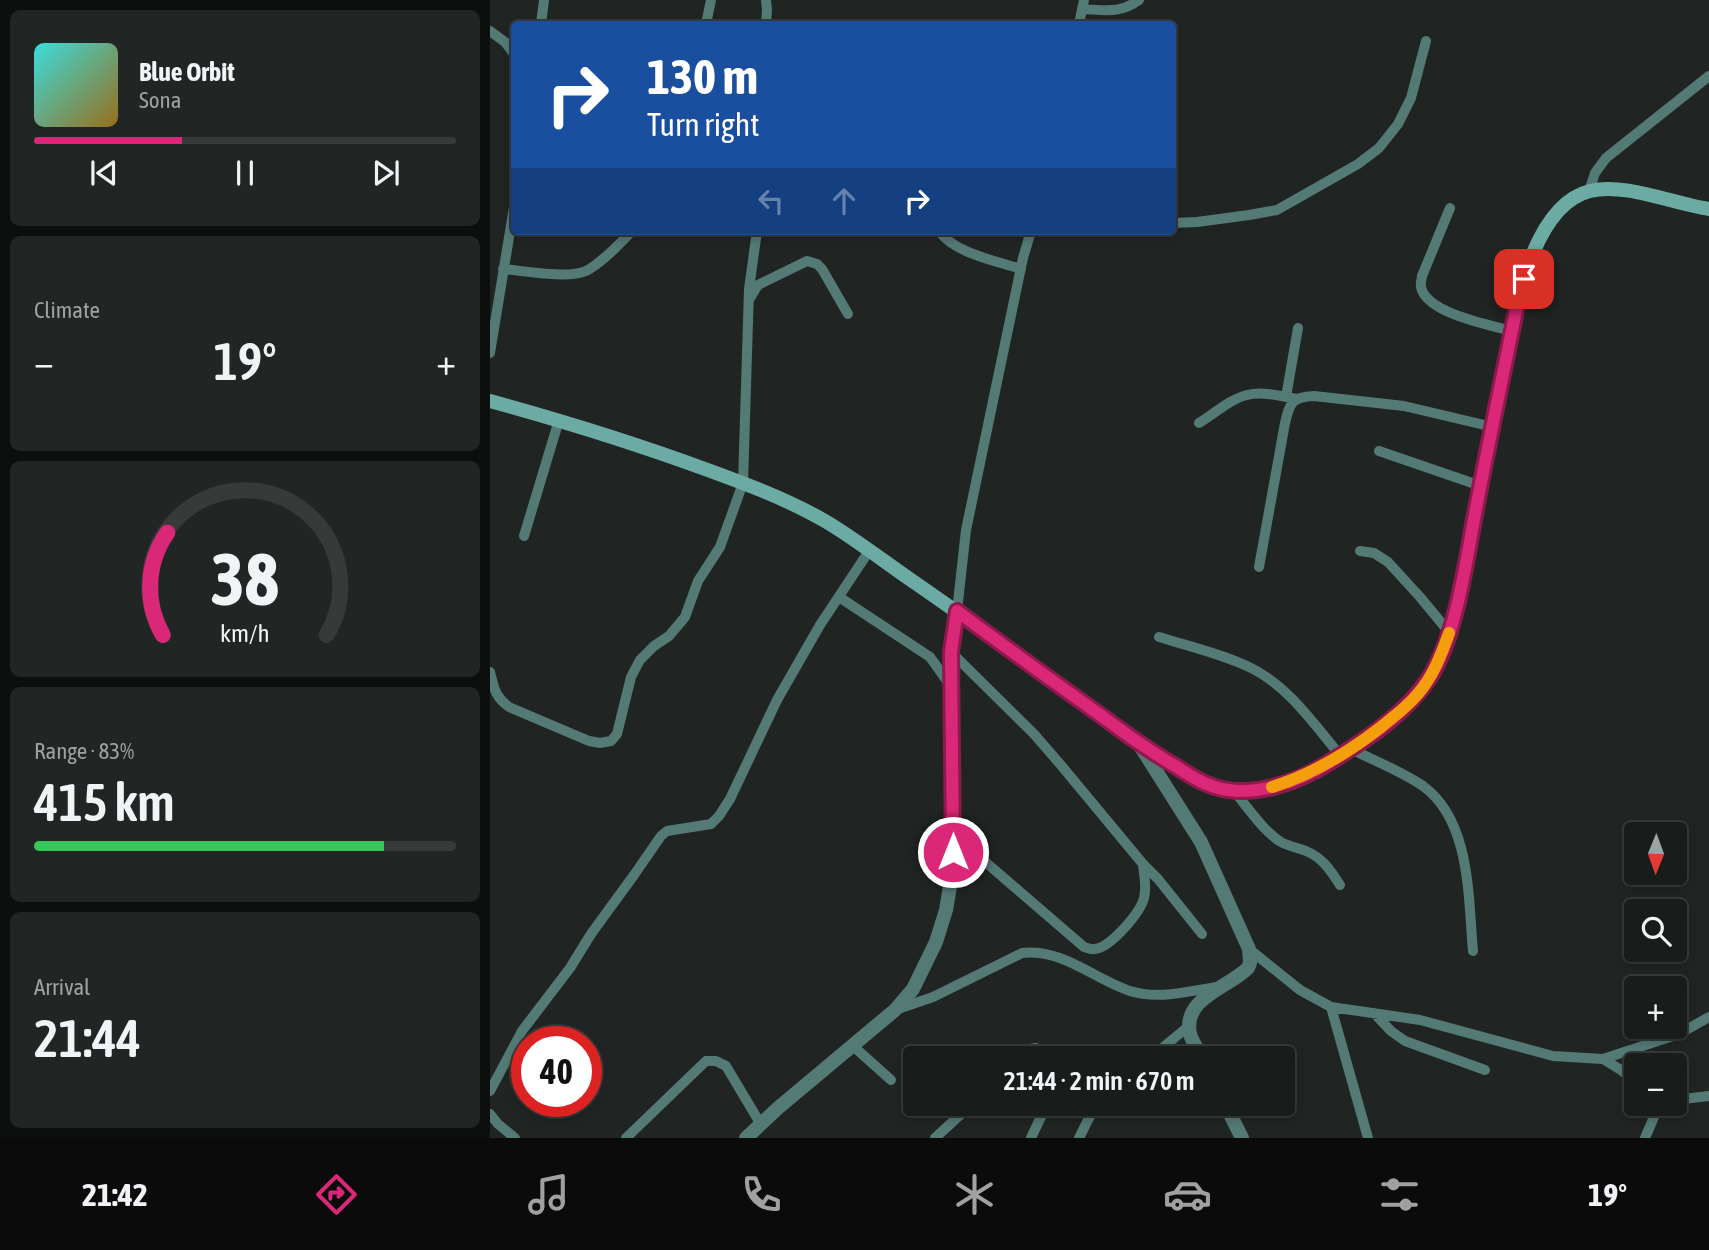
<!DOCTYPE html>
<html lang="en">
<head>
<meta charset="utf-8">
<style>
  :root { --surface:#181c1a; --page:#212523; --text:#f1f3f6; --muted:#9fa1a2; --line:#363a39; --accent:#db2777 }
  body { margin:0; font-family:"Asap Condensed",sans-serif; background:var(--page); color:var(--text); height:100vh; display:flex; flex-direction:column; font-size:26px; white-space:nowrap }
  * { box-sizing:border-box; margin:0 }
  p { font-size:23px; color:var(--muted) }
  .icon { flex:none; width:38px; height:38px; fill:none; stroke:currentColor; stroke-width:2; stroke-linecap:round; stroke-linejoin:round }
  .map { position:relative; flex:1; overflow:hidden }
  .panel { display:flex; flex-direction:column; gap:10px; padding:10px; background:#0d0f0e; width:490px }
  .panel>* { flex:none }
  .guide { position:absolute; left:21px; top:21px; width:665px; height:214px; border-radius:7px; box-shadow:0 4px 10px #0003,0 0 0 2px var(--line); background:#1a4fa0; color:#fff; overflow:hidden }
  .needle { width:46px; rotate:181deg }
  .fabs { position:absolute; left:1134px; top:822px; display:grid; gap:14px }
  .fabs a { display:grid; place-items:center; width:63px; height:63px; border-radius:7px; background:var(--surface); box-shadow:0 4px 10px #0003,0 0 0 2px var(--line); font-size:35px }
  .speed { position:absolute; left:21px; top:1026px; display:flex; gap:14px; font-size:35px; font-weight:700; text-align:center }
  .speed>* { display:grid; place-content:center; width:91px; height:91px; border-radius:50%; background:var(--surface); box-shadow:0 4px 10px #0003,0 0 0 2px var(--line); line-height:1 }
  .speed .limit { border:10px solid #d22; background:#fff; color:#111 }
  .pin { position:absolute; display:grid; place-items:center; width:60px; height:60px; color:#fff; margin:-30px; border-radius:14px; box-shadow:0 4px 10px #0006 }
  .me { position:absolute; width:77px; margin:-38px; rotate:0deg; stroke-linejoin:round; filter:drop-shadow(0 0 5px #0008) }
  .turn { display:flex; align-items:center; gap:24px; height:147px; padding:0 21px; font-size:32px }
  .turn .icon { width:91px; height:91px; stroke-width:2.5 }
  .turn b { display:block; font-size:49px; line-height:60px }
  .lanes { display:flex; align-items:center; height:66px; padding:0 21px; background:#0003; justify-content:center; gap:35px; direction:ltr }
  .lanes .off { opacity:.35 }
  .big { font-size:52px; font-weight:600; line-height:1.1 }
  .panel .widget { flex:1; display:flex; flex-direction:column; justify-content:center; gap:10px; min-width:0; padding:0 24px; border-radius:10px; background:var(--page) }
  .panel .dial { align-items:center; gap:0 }
  .dial svg { height:182px; overflow:visible; fill:none; stroke:var(--line); stroke-width:7; stroke-linecap:round; text-anchor:middle }
  .dial text { fill:var(--text); stroke:none }
  .song { display:flex; align-items:center; gap:21px }
  .cover { width:84px; height:84px; border-radius:10px; background:linear-gradient(135deg,hsl(180 70% 55%),hsl(40 70% 35%)) }
  .played { height:7px; border-radius:4px; background:linear-gradient(90deg,var(--accent) 35%,var(--line) 35%) }
  .keys { display:flex; justify-content:space-around; direction:ltr }
  .heat { display:flex; justify-content:space-between; align-items:center; font-size:38px; direction:ltr }
  .charge { height:10px; border-radius:5px; background:linear-gradient(90deg,#34c759 83%,var(--line) 0) }
  .trip { position:absolute; left:413px; top:1046px; width:392px; height:70px; border-radius:7px; background:var(--surface); box-shadow:0 4px 10px #0003,0 0 0 2px var(--line); font-weight:600; line-height:70px; text-align:center }
  .tab-bar { display:flex; height:112px; justify-content:space-around; align-items:center; background:#0a0b0a; color:var(--muted) }
  .tab-bar .icon { width:49px; height:49px }
  .tab-bar .on { color:var(--accent) }
  .tab-bar b { font-size:32px; color:var(--text) }
  main { display:flex; flex:1; min-height:0 }
  .map>svg:first-child { display:block }
  .lines { fill:none; stroke-linecap:round; stroke-linejoin:round }
  .minor { stroke:#547a76; stroke-width:10 }
  .tertiary { stroke:#547a76; stroke-width:14 }
  .secondary { stroke:#6caba4; stroke-width:14 }
  .route-casing { stroke:#8e194d; stroke-width:18 }
  .route { stroke:#db2777; stroke-width:12 }
  .slow { stroke:#f59e0b; stroke-width:12 }
</style>
</head>
<body>
<main>
<section class="panel">
<div class="widget">
<div class="song"><i class="cover"></i><div><b>Blue Orbit</b><p>Sona</p></div></div>
<div class="played"></div>
<div class="keys"><svg class="icon" aria-label="previous" viewBox="0 0 24 24"><path d="M18 5L8 12l10 7zM5 5v14"/></svg><svg class="icon" aria-label="pause" viewBox="0 0 24 24"><path d="M8 5v14M16 5v14"/></svg><svg class="icon" aria-label="next" viewBox="0 0 24 24"><path d="M6 5l10 7-10 7zM19 5v14"/></svg></div>
</div>
<div class="widget"><p>Climate</p>
<div class="heat"><a>−</a><b class="big">19°</b><a>+</a></div>
</div>
<div class="widget dial"><svg viewBox="0 0 100 80">
<path d="M14 69A42 42 0 1 1 86 69"/>
<path d="M14 69A42 42 0 0 1 16 24" stroke="#db2777"/>
<text x="50" y="56" font-size="32" font-weight="700">38</text>
<text x="50" y="72" font-size="11">km/h</text>
</svg></div>
<div class="widget"><p>Range · 83%</p><b class="big">415 km</b><div class="charge"></div></div>
<div class="widget"><p>Arrival</p><b class="big">21:44</b></div>
</section>
<div class="map">
<svg width="1219" height="1138" viewBox="0 0 1219 1138">
  <rect width="100%" height="100%" fill="#202523"/>
  <g class="lines">
    <path class="minor" d="M276,0L277,10L276,24
      M592,9C615,10 630,14 649,0
      M51,24L54,0
      M216,24L221,0
      M589,24L594,0
      M0,31L15,42L24,54
      M1099,191L1105,173L1116,158L1219,76
      M960,208L932,276C932,279 930,284 931,287C936,313 999,325 1022,331
      M682,223L707,222L759,215L787,210L868,164L889,148L908,124L921,98L936,41
      M449,231C464,253 506,261 531,269
      M13,269C35,271 77,279 96,271C112,263 129,244 142,231
      M259,300L268,285L317,261L327,264L332,269L358,314
      M0,353L24,207
      M796,397L808,328
      M709,423C724,414 740,399 757,395C772,391 791,396 807,399
      M889,451L991,486
      M34,536L69,420
      M870,551L884,553L898,562L930,597L959,632
      M769,567L795,423C800,402 802,397 824,396L914,406L1003,427
      M349,597L440,657L462,688
      M467,611L476,530L533,258L541,231
      M669,637C698,646 729,653 757,666C797,684 823,723 850,755
      M461,652L544,734L570,764L653,864C654,875 657,887 654,898C650,913 621,947 605,949C601,950 598,948 594,947L464,835
      M0,672C4,688 5,697 19,707L99,741L110,743L121,741L127,734L141,677L150,660L164,646L179,636L195,617L208,581L230,547L253,483L259,289L267,231
      M861,749C885,761 911,771 933,786C981,821 978,897 983,951
      M743,790C757,806 773,831 791,842C798,846 808,848 816,851C833,858 841,871 850,885
      M653,864L668,879L712,934
      M759,949L810,990L841,1007L930,1020L1063,1056L1113,1059L1131,1070L1146,1082
      M841,1007L878,1138
      M405,1010L443,997L532,953C572,948 604,979 640,991C668,1000 699,991 727,987
      M884,1013L901,1031L915,1041L995,1070
      M363,1046L401,1080
      M516,1059L521,1052L546,1048
      M659,1059L700,1025
      M1113,1059L1189,1034L1219,1017
      M0,1091L32,1031L80,968L101,934L144,875L171,836L177,831L221,824L229,816L240,799L287,700L330,625L379,551
      M1185,1100L1219,1096
      M0,1114L8,1124L25,1138
      M136,1138L216,1061H226L236,1066L270,1123
      M445,1138L482,1104
      M541,1138L557,1104
      M589,1138L599,1118L608,1104
      M1155,1138L1164,1117V1104"/>
    <path class="tertiary" d="M649,744L711,842L759,949L760,963L758,968C738,988 692,998 700,1034C702,1042 709,1051 713,1059
      M735,1104L752,1138
      M256,1138L288,1108L405,1010L423,989L446,942L456,910L463,869L461,652L467,611"/>
    <path class="secondary" d="M0,401C73,421 144,443 215,469C256,484 297,499 335,521C364,538 392,560 421,580C485,624 548,670 612,716C635,733 658,750 683,765C695,773 707,781 721,786C763,800 809,781 845,759C880,737 920,711 942,674C962,640 968,597 976,558C989,496 1001,433 1014,371C1022,331 1027,290 1043,253C1054,227 1071,198 1100,191C1134,182 1184,204 1219,209"/>
  </g>
  <g class="lines">
    <g class="route-casing">
      <path id="route" d="M463,852L461,652L467,611C515,647 564,682 613,717C637,735 661,752 687,767C699,775 711,783 725,787C763,799 808,782 840,762C877,739 917,713 940,677C966,636 976,562 985,514C998,445 1013,375 1027,306L1034,279"/>
    </g>
    <use href="#route" class="route"/>
    <path class="slow" d="M782,787C823,774 858,753 891,727C903,717 917,707 927,695C943,677 951,655 959,633"/>
  </g>
</svg>
<div class="fabs">
<a><svg class="needle" viewBox="-14 -14 28 28"><path d="M0-13l5 13h-10z" fill="#e53935"/><path d="M0 13l5-13h-10z" fill="#9fa1a2"/></svg></a>
<a><svg class="icon" aria-label="search" viewBox="0 0 24 24"><circle cx="10" cy="10" r="6"/><path d="M15 15l6 6"/></svg></a>
<a>+</a>
<a>−</a>
</div>
<div class="speed"><div class="limit">40</div></div>
<div class="pin" style="left:1034px;top:279px;background:#d93025"><svg class="icon" aria-label="arrive" viewBox="0 0 24 24"><path d="M6 21V4h12l-3 4 3 4H6"/></svg></div>
<svg class="me" style="left:463px;top:852px" viewBox="-20 -20 40 40"><circle r="17" fill="#db2777" stroke="#fff" stroke-width="3"/><path d="M0-11L8 9 0 5-8 9z" fill="#fff"/></svg>
<div class="trip">21:44 · 2 min · 670 m</div>
<div class="guide">
<div class="turn"><svg class="icon" aria-label="right" viewBox="0 0 24 24"><path d="M7 20v-9h11M14 6l5 5-5 5"/></svg><div><b>130 m</b>Turn right</div></div>
<div class="lanes"><svg class="icon off" aria-label="left" viewBox="0 0 24 24"><path d="M17 20v-9H6M10 6l-5 5 5 5"/></svg><svg class="icon off" aria-label="ahead" viewBox="0 0 24 24"><path d="M12 20V5M6 11l6-6 6 6"/></svg><svg class="icon" aria-label="right" viewBox="0 0 24 24"><path d="M7 20v-9h11M14 6l5 5-5 5"/></svg></div>
</div>
</div>
</main>
<nav class="tab-bar">
<b>21:42</b>
<svg class="icon on" aria-label="directions" viewBox="0 0 24 24"><path d="M12 3l9 9-9 9-9-9zM9 14v-3h6M13 9l2 2-2 2"/></svg>
<svg class="icon" aria-label="music" viewBox="0 0 24 24"><path d="M9 18V5l10-2v13"/><circle cx="6" cy="18" r="3"/><circle cx="16" cy="16" r="3"/></svg>
<svg class="icon" aria-label="phone" viewBox="0 0 24 24"><path d="M5 4h4l2 5-3 2q2 4 5 5l2-3 5 2v4C11 20 4 13 5 4z"/></svg>
<svg class="icon" aria-label="climate" viewBox="0 0 24 24"><path d="M12 3v18M4 7l16 10M4 17L20 7"/></svg>
<svg class="icon" aria-label="car" viewBox="0 0 24 24"><path d="M5 17H2v-5l4-1 3-4h7l3 4 3 1v5h-3M9 17h6M6 11h13"/><circle cx="7" cy="17" r="2"/><circle cx="17" cy="17" r="2"/></svg>
<svg class="icon" aria-label="filters" viewBox="0 0 24 24"><path d="M4 7h16M4 17h16"/><circle cx="9" cy="7" r="2"/><circle cx="15" cy="17" r="2"/></svg>
<b>19°</b>
</nav>
</body>
</html>
